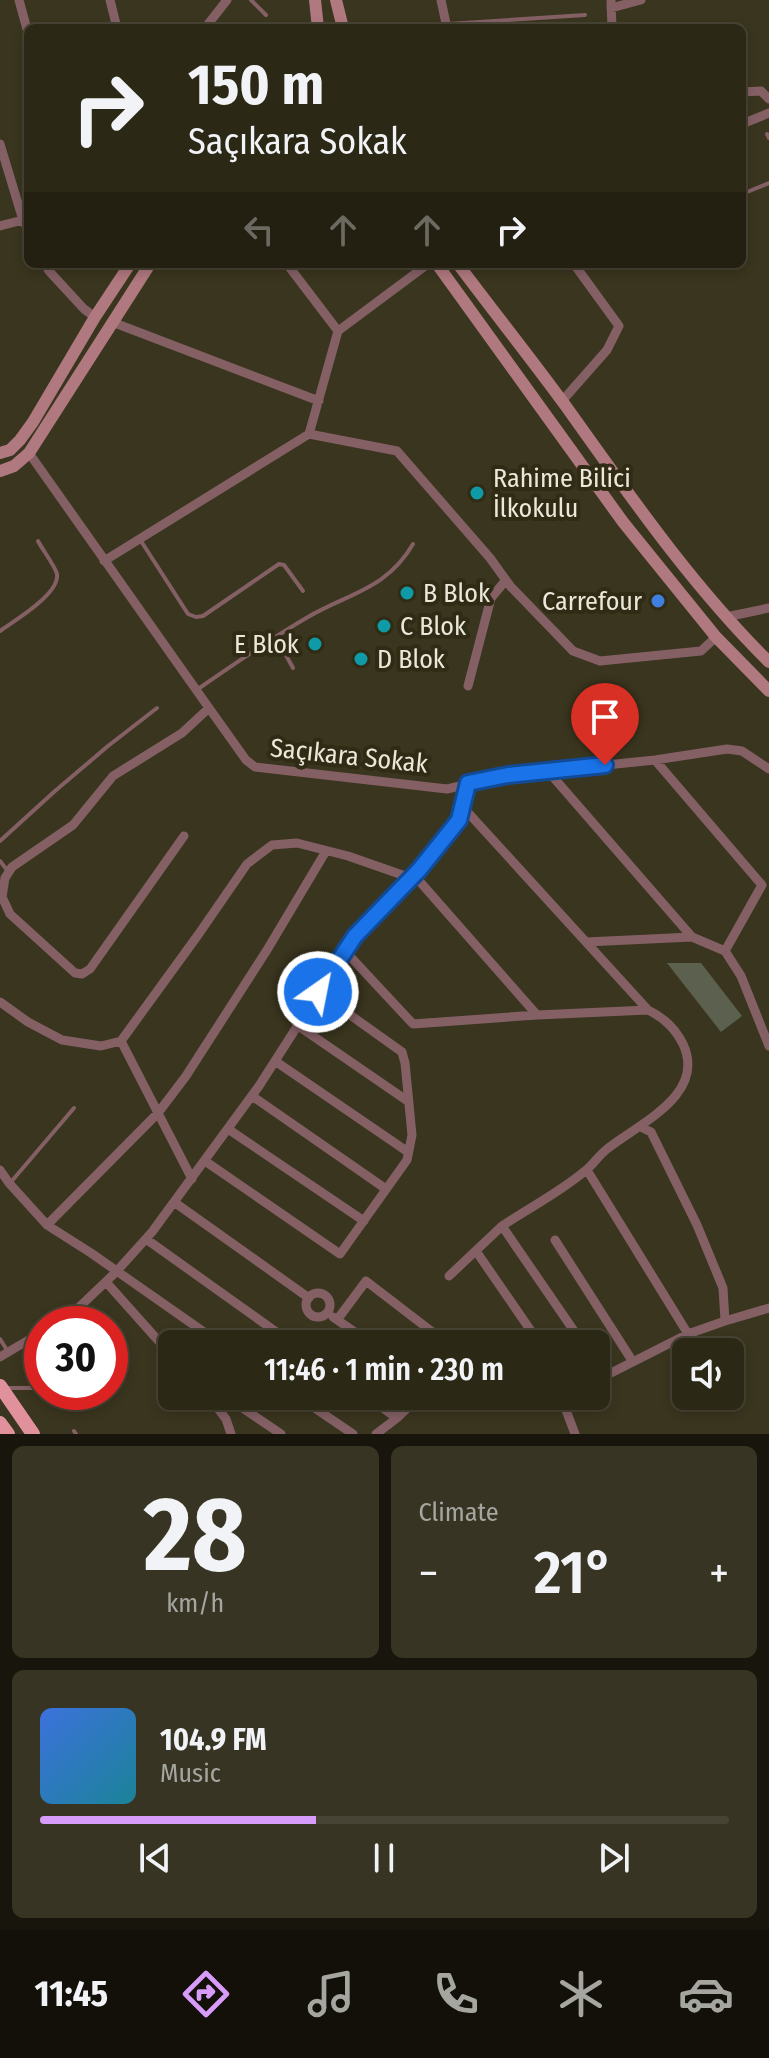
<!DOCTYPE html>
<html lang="en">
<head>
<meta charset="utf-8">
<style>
  :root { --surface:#2c2816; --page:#383423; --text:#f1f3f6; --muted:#a6a6a1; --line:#484435; --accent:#d79bf9 }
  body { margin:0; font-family:"Fira Sans Condensed",sans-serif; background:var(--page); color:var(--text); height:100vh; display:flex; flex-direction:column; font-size:30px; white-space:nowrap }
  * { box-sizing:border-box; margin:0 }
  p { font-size:26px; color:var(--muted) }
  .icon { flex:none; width:44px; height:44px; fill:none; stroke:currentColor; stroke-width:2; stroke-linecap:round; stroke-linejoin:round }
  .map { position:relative; height:1434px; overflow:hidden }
  .sheet { display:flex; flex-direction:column; gap:12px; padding:12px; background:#18160c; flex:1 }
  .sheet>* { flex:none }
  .top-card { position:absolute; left:24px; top:24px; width:722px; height:244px; border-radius:12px; box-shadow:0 4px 12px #0003,0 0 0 2px var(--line); background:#2c2816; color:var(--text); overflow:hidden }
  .tools { position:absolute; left:672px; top:1338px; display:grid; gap:16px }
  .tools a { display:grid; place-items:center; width:72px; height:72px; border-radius:12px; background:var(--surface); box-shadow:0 4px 12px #0003,0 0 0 2px var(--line); font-size:40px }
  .speed { position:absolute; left:24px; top:1306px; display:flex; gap:16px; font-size:40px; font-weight:700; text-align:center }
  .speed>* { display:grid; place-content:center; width:104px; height:104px; border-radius:50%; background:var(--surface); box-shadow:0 4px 12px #0003,0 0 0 2px var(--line); line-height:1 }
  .speed .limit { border:12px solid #d22; background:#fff; color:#111 }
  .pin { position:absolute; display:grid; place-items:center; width:68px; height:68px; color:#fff; margin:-82px -34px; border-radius:50% 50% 50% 0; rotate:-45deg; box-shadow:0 0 8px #0007 }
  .pin .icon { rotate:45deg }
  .me { position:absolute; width:88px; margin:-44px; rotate:33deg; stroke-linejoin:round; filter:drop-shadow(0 0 6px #0008) }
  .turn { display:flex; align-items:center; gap:28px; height:168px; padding:0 32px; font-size:36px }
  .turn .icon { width:104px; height:104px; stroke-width:2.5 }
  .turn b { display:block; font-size:56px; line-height:68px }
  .lanes { display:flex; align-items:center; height:76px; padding:0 32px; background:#0003; justify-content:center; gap:40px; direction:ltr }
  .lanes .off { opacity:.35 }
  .big { font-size:60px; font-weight:600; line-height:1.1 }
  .sheet .card { flex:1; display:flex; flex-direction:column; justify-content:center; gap:12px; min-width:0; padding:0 28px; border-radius:12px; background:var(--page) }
  .sheet .dial { align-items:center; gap:0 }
  .dial b { font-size:104px; line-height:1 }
  .song { display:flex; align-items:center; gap:24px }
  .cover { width:96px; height:96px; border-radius:12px; background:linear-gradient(135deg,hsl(220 70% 55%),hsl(190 70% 35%)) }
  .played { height:8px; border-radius:4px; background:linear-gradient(90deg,var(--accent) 40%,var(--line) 40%) }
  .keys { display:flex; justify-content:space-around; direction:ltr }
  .heat { display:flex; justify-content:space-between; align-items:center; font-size:44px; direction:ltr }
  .sheet .tiles { flex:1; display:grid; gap:12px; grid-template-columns:1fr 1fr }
  .card:last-child { grid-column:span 2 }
  .trip { position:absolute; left:158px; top:1330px; width:452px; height:80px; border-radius:12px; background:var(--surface); box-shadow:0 4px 12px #0003,0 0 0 2px var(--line); font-weight:600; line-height:80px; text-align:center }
  .tabs { display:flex; height:128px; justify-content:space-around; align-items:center; background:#121009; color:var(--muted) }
  .tabs .icon { width:56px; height:56px }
  .tabs .on { color:var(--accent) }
  .tabs b { font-size:36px; color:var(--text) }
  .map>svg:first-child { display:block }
  .green { fill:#5c604e }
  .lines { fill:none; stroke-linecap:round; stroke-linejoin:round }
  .service { stroke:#846065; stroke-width:4 }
  .minor { stroke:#846065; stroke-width:9 }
  .secondary { stroke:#b0787f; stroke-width:12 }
  .trunk { stroke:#e1919c; stroke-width:14 }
  .route-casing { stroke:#114b97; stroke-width:20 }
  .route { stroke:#1a73e8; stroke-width:14 }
  .culture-dot { fill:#0f9aa8; stroke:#302b14; stroke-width:3 }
  .shop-dot { fill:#3f7fe0; stroke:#302b14; stroke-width:3 }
  .labels { text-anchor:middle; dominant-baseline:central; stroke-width:8; stroke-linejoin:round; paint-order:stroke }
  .poi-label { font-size:26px; fill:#ebe8da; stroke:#302b14; text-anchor:start }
  .street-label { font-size:26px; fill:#ebe8da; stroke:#302b14 }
</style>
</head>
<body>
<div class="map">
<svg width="769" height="1434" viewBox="0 0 769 1434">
  <rect width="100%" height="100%" fill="#3a351e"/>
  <path class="green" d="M667,963H701L742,1016L721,1032Z"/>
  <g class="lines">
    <path class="service" d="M251,0L266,15
      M448,24L585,15
      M767,134L769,138
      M742,194L769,183
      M141,541L188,614L196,617L203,616L279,564L284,565L303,591
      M0,631C14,621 60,594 57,574C55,566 42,549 38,541
      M276,637L293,668
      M198,689C234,664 270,639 308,617C349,593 387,589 413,544
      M0,841L55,791L108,746L157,708
      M0,861L7,870
      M11,1182L74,1108
      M0,1339L7,1350
      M4,1388H42
      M74,1431L76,1434"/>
    <path class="minor" d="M19,0L28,33
      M110,0L117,28
      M441,0L447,28
      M611,0L612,28
      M611,8L641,0
      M205,28L227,0
      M742,92L761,91L769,99
      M742,124L769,113
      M0,144L23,220L28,230
      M0,226L23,220L28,215
      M45,264L49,271L84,309L95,317
      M287,264L338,331
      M112,322L319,401
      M562,401L607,350L619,326L574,264
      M309,434L397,451L490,558L511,587L573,651L600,661L701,651L716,637
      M29,453L209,708L246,760L255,767L447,789L508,775L655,760L727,749L742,751L769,769
      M104,561L309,434L338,331L428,264
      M726,617L769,608
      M468,686L491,598L506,580
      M655,760L762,885L725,951L692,937
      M547,770L692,937L586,942
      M462,806L648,1010L537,1015
      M184,836L90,969L82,974L75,973L10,914L2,897L5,878L12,867L73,825L113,776L182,733L209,708
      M345,951L413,1024L537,1015L414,875
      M725,951L741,976L769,1046
      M0,1002L28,1022L62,1040L101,1046L121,1041L198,935L247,864L272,845L297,843L348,856L411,878
      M297,1025L409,1102
      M121,1041L192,1179
      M275,1061L408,1152
      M252,1096L386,1189
      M641,1127L651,1132L697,1225L723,1288L725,1321
      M228,1129L364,1221
      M205,1161L340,1254L407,1160L412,1135L405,1063L402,1052L318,992
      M0,1170L9,1183L47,1225L91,1253L221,1344
      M587,1170L688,1334
      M174,1202L309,1298
      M47,1225L158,1113L186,1076L267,950L326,851
      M502,1226C529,1208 560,1192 585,1171C593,1165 599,1155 607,1149C638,1124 707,1095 683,1044C675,1028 663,1017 648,1010
      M146,1239L293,1344
      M555,1240L633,1362
      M476,1251L540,1344
      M449,1276L502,1226L583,1344
      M106,1282L172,1356
      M306 1305a12 12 0 1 1 24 0a12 12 0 1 1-24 0Z
      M333,1317L372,1344
      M337,1320L366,1281L448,1344
      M55,1324L73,1313L116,1272L152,1232L259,1086L355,936L419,870L459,820L468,783
      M0,1357L42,1332
      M596,1362L605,1376
      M596,1383L605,1376L688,1334L725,1321L769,1308
      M208,1396L226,1419L231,1434
      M252,1396L244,1409L281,1434
      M297,1396L353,1434
      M366,1396L397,1418L420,1396
      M558,1396L566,1410L575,1434
      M566,1410L580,1396
      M376,1434L397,1418"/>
    <path class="secondary" d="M315,0L318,28
      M336,0L343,28
      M437,264L623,522L716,637L769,691
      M458,264C493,311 530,357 565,405C628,493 691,585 769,662
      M0,453L10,450L20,440L33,422L95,317L130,264
      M0,471L14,466L29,453L150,264"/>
    <path class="trunk" d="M0,1386L33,1434
      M0,1423L8,1434"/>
  </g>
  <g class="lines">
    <g class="route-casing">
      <path id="route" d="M318,992L355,936L419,870L459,820L468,783L508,775L605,765"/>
    </g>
    <use href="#route" class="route"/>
  </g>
  <g class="culture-dot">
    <circle cx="477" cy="493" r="8"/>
    <circle cx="407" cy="593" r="8"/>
    <circle cx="384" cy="626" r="8"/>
    <circle cx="315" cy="644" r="8"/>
    <circle cx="361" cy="659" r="8"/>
  </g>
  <circle class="shop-dot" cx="658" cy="601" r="8"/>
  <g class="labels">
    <g class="poi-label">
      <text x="493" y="478">Rahime Bilici<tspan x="493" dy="30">İlkokulu</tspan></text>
      <text x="423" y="593">B Blok</text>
      <text x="642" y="601" text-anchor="end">Carrefour</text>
      <text x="400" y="626">C Blok</text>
      <text x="299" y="644" text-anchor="end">E Blok</text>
      <text x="377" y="659">D Blok</text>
    </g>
    <g class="street-label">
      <text transform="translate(349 756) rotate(6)">Saçıkara Sokak</text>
    </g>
  </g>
</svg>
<div class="tools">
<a><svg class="icon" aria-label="sound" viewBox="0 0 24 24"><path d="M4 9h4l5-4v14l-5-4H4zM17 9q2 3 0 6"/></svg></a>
</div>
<div class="speed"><div class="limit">30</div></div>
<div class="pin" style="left:605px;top:765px;background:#d93025"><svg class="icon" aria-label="arrive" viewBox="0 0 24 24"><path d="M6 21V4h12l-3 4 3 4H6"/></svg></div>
<svg class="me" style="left:318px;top:992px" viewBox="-20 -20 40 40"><circle r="17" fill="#1a73e8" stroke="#fff" stroke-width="3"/><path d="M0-11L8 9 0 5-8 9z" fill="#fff"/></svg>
<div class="trip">11:46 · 1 min · 230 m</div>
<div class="top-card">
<div class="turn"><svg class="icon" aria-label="right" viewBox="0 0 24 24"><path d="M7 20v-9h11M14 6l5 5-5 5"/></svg><div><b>150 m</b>Saçıkara Sokak</div></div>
<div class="lanes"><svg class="icon off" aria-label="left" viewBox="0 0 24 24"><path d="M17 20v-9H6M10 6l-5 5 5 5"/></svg><svg class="icon off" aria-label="ahead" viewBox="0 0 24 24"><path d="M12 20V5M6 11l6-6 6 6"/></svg><svg class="icon off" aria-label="ahead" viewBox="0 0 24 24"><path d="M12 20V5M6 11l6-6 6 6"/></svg><svg class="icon" aria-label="right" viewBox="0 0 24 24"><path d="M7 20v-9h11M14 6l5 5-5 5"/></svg></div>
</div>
</div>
<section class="sheet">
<div class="tiles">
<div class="card dial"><b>28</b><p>km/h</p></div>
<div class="card"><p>Climate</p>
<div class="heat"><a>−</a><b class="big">21°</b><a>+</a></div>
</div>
<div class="card">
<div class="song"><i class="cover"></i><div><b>104.9 FM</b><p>Music</p></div></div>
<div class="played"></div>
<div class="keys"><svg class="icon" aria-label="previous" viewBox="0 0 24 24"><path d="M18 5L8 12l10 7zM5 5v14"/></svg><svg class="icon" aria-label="pause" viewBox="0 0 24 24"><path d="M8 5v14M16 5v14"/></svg><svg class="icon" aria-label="next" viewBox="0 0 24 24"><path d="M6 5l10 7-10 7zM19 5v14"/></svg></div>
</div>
</div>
</section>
<nav class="tabs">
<b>11:45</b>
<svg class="icon on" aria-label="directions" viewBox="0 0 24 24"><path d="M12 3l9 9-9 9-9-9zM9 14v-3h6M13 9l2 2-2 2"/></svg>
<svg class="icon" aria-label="music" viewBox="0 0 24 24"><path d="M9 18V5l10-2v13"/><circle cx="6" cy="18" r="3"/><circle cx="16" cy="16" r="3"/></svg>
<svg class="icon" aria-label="phone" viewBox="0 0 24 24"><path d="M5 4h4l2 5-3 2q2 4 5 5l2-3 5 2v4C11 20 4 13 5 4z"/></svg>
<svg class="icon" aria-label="climate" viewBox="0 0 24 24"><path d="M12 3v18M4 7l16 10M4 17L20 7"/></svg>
<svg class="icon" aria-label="car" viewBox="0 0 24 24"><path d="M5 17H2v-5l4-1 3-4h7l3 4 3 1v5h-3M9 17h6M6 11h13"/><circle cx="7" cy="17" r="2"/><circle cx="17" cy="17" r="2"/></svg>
</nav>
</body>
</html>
